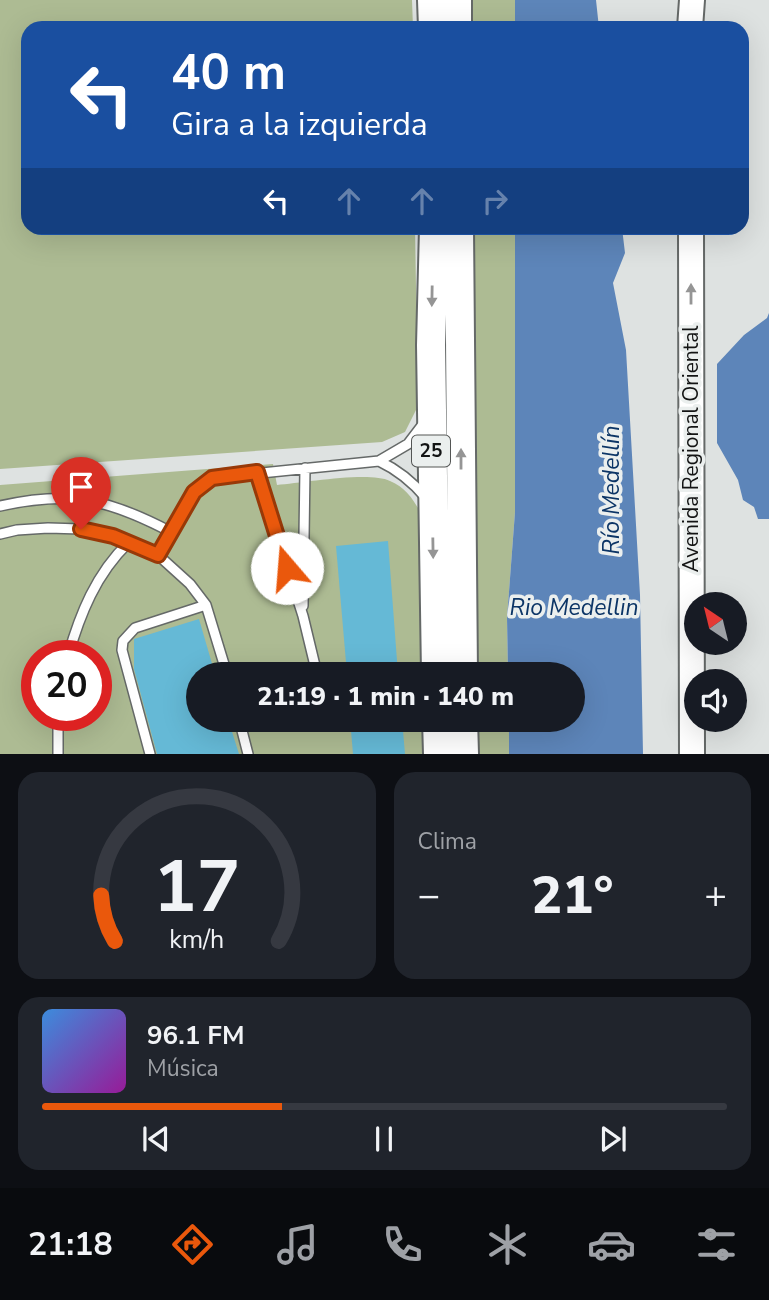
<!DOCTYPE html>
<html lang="es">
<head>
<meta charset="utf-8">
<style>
  :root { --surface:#171b24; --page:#20242c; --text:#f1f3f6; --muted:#9ea1a6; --line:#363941; --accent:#ea580c }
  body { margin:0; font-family:"Nunito Sans",sans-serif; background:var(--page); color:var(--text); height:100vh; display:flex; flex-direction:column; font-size:26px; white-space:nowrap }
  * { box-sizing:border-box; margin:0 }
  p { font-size:23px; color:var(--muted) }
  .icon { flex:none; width:38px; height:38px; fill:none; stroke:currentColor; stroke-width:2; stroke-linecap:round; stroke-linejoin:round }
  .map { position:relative; height:754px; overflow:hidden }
  .side { display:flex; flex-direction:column; gap:18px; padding:18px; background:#0d0f14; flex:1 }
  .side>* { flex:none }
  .banner { position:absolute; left:21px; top:21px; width:728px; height:214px; border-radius:21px; box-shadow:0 7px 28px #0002; background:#1a4fa0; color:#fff; overflow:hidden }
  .needle { width:46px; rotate:325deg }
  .buttons { position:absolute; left:684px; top:592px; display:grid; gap:14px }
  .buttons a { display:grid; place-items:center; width:63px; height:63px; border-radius:50%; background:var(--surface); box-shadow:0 7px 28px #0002; font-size:35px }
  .speed { position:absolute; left:21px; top:640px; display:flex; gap:14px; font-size:35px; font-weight:700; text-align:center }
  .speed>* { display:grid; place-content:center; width:91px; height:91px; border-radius:50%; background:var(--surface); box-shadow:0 7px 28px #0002; line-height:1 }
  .speed .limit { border:10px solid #d22; background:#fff; color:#111 }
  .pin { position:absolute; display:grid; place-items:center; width:60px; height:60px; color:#fff; margin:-72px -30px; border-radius:50% 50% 50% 0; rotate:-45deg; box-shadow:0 0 7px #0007 }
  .pin .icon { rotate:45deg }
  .me { position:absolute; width:77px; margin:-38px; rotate:342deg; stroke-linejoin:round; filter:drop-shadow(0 0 5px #0008) }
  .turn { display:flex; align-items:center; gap:24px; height:147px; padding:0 35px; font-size:32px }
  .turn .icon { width:91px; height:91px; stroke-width:2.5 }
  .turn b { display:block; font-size:49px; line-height:60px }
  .lanes { display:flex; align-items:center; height:66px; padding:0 35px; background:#0003; justify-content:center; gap:35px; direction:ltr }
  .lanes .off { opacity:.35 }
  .big { font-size:52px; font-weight:800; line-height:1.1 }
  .side .card { flex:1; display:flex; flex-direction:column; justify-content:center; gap:10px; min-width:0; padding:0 24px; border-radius:21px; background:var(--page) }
  .side .dial { align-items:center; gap:0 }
  .dial svg { height:182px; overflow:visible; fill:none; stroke:var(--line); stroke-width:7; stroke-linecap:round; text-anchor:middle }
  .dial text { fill:var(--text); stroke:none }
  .song { display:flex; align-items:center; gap:21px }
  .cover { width:84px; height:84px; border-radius:10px; background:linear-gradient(135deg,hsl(210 70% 55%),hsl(300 70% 35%)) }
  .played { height:7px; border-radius:4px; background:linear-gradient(90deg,var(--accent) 35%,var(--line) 35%) }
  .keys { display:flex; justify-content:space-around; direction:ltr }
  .heat { display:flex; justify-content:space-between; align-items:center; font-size:38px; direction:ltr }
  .side .tiles { flex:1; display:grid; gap:18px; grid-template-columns:1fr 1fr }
  .card:last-child { grid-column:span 2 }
  .trip { position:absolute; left:186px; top:662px; width:399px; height:70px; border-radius:35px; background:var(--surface); box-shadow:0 7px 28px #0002; font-weight:800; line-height:70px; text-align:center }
  .menu { display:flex; height:112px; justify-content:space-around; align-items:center; background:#090b0e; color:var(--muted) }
  .menu .icon { width:49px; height:49px }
  .menu .current { color:var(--accent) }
  .menu b { font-size:32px; color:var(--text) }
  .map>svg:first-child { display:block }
  .green { fill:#adbb93; fill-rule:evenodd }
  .water { fill:#5d85b9 }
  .building { fill:#65b9d6 }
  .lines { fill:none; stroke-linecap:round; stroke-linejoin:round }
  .service-casing { stroke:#656968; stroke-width:12 }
  .secondary-casing { stroke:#656968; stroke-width:28 }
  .trunk-casing { stroke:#656968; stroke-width:32 }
  .service { stroke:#fff; stroke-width:9 }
  .secondary { stroke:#fff; stroke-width:24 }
  .trunk { stroke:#fff; stroke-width:28 }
  .oneway { fill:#959595 }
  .route-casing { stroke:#983908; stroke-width:18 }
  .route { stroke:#ea580c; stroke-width:12 }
  .labels { text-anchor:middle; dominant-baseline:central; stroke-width:7; stroke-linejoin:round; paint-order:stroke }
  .shield { fill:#ebefee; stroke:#545655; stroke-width:2 }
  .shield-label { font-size:19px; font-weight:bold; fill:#131414 }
  .street-label { font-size:21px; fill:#131414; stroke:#ebefee }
  .water-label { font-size:23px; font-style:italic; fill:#0c3566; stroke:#ebefee }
</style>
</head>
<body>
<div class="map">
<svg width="769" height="754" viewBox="0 0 769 754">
  <rect width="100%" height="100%" fill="#dee2e1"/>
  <path class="green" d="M0,0H412L413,28H28V228H415L418,406L405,432L382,442L0,469Z
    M467,0H515V28H467Z
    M469,228H515V512L507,618L508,674H472Z
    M273,464L277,485C303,483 369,471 390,481C405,487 412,498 420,511L422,674H198V719H422V754H0V485ZM37,656H96V716H37Z
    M473,719H509V754H474Z"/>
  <path class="water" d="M515,0H596L599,28H515Z
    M515,228H622L625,253L613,283L626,350L640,595L643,754H509V719H572V674H508L507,618L515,512Z
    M769,313V519H758L754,507L743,500L738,480L717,443V364L744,335L767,318Z"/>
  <path class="building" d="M388,541L398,674H347L336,546Z
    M199,619L215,674H198V719H228L239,754H157L134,669V639Z
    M350,719H402L405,754H353Z"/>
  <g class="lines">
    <g class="service-casing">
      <path id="service" d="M379,461C398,470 412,481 426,498
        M257,472L303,616L317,674
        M0,506C71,490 108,499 171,532
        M0,534L17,530L48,528L81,529L113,536L158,555L190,584L206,605L227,674
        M158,555L194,492L212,478L379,461L408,444L424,423
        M303,606L305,468
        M68,656C80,614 96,574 128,543
        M58,716V754
        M239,719L248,754
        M150,754L122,650L123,641L135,628L206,605"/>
    </g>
    <g class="secondary-casing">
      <path id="secondary" d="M690,28L692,0
        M691,228L692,754"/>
    </g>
    <g class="trunk-casing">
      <path id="trunk" d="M432,0L433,28
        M457,0V28
        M434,228L431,345L436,674
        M459,228L463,674
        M437,719L438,754
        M463,719L464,754"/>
    </g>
    <use href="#service" class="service"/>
    <use href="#secondary" class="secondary"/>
    <use href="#trunk" class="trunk"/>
  </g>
  <defs><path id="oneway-solid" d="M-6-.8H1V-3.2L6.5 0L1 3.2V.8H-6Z" transform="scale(1.75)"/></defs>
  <g class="oneway">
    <use href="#oneway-solid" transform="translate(691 294) rotate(-90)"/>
    <use href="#oneway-solid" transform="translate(432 296) rotate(91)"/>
    <use href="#oneway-solid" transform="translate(461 459) rotate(-90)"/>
    <use href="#oneway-solid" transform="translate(433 548) rotate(89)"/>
  </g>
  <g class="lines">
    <g class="route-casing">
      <path id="route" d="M81,529L113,536L158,555L194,492L212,478L257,472L287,568"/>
    </g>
    <use href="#route" class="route"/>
  </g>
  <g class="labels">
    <rect class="shield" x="412" y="435.5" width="38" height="31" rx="5"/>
    <g class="shield-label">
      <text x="431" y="451">25</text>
    </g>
    <g class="street-label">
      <text transform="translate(691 449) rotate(-90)">Avenida Regional Oriental</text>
    </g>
    <g class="water-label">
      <text transform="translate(611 490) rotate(-90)">Río Medellín</text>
      <text x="574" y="607">Rio Medellin</text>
    </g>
  </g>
</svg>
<div class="buttons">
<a><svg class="needle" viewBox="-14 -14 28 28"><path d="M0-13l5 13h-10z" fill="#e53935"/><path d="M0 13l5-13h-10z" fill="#9ea1a6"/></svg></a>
<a><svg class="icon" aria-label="sound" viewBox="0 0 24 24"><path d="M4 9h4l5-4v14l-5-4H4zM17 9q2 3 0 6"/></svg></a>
</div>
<div class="speed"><div class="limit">20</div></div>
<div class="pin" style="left:81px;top:529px;background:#d93025"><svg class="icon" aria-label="arrive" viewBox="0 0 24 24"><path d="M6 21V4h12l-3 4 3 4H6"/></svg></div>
<svg class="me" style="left:287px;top:568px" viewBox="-20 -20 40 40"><circle r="19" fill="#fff"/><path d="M0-13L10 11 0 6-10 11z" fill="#ea580c"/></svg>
<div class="trip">21:19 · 1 min · 140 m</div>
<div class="banner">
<div class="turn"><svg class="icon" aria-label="left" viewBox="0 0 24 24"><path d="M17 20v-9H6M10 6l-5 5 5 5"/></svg><div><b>40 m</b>Gira a la izquierda</div></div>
<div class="lanes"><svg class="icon" aria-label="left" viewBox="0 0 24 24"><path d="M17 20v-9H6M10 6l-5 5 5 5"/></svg><svg class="icon off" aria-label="ahead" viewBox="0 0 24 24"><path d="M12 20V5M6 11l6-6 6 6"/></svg><svg class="icon off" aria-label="ahead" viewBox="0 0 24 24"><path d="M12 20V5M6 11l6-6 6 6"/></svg><svg class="icon off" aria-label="right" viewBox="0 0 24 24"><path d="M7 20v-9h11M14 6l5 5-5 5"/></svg></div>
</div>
</div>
<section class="side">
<div class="tiles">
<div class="card dial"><svg viewBox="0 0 100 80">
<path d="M14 69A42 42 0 1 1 86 69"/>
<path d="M14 69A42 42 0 0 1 8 49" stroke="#ea580c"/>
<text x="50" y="56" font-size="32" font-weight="700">17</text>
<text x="50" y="72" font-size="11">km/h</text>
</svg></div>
<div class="card"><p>Clima</p>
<div class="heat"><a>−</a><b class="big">21°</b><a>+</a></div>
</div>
<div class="card">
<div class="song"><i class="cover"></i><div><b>96.1 FM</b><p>Música</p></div></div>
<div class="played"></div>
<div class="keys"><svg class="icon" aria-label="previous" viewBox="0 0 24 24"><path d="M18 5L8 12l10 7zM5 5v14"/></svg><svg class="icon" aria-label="pause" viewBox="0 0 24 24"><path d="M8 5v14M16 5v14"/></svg><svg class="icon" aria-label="next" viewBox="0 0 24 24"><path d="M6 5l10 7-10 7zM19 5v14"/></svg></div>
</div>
</div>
</section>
<nav class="menu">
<b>21:18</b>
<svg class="icon current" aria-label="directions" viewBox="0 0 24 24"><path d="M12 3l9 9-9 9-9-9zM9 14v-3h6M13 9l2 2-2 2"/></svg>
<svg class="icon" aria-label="music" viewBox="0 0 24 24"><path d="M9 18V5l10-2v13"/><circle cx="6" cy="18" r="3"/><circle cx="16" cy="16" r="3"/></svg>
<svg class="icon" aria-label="phone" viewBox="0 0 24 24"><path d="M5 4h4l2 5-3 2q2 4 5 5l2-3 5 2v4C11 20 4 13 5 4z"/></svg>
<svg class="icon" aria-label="climate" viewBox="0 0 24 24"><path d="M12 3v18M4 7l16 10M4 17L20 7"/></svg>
<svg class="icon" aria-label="car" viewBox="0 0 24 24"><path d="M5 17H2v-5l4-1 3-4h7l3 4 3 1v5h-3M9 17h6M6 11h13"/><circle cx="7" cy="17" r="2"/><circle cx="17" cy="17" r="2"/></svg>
<svg class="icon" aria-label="filters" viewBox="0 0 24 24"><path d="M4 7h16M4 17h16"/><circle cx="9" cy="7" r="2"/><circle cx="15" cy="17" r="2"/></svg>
</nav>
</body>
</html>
